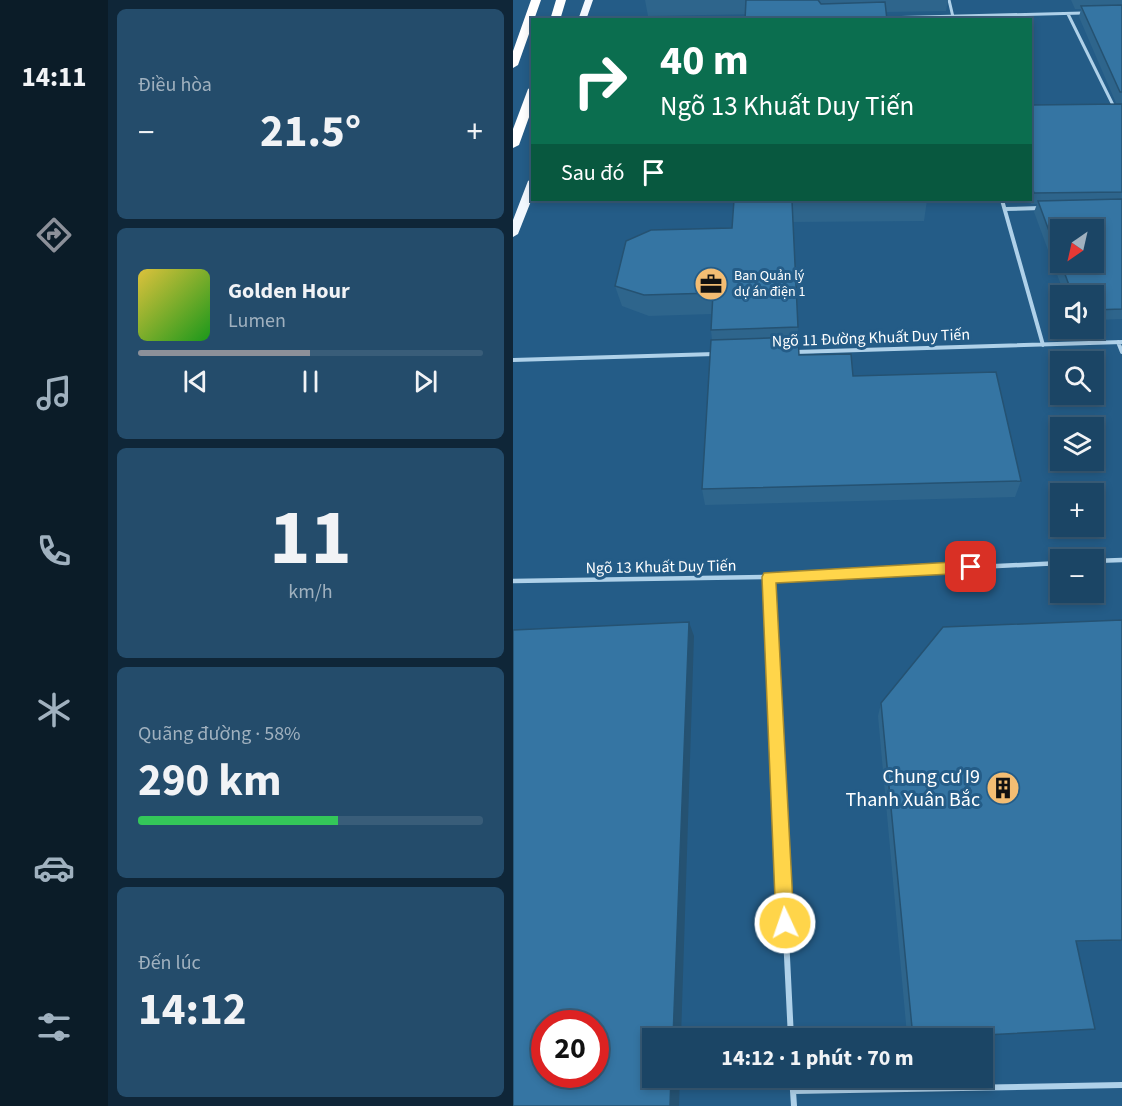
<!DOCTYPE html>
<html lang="vi">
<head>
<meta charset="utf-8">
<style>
  :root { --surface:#1b4565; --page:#244c6b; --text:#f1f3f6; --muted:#a0b1bf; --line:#395d79; --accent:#8c9099 }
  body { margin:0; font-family:"Source Sans 3",sans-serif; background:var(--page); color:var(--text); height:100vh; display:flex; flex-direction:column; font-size:22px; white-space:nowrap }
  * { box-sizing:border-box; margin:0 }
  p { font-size:20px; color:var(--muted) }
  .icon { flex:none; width:33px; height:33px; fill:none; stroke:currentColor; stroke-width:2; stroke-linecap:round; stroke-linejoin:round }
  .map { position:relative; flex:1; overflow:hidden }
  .details { display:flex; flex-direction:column; gap:9px; padding:9px; background:#0f2638; width:405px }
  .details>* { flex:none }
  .guide { position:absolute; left:18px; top:18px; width:501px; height:183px; border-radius:0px; box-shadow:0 3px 9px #0003,0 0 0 2px var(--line); background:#0b6e4f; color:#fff; overflow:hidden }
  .needle { width:39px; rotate:214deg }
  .tools { position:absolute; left:537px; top:219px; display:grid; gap:12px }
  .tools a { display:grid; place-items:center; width:54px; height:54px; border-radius:0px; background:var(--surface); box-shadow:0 3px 9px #0003,0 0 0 2px var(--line); font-size:30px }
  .speed { position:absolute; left:18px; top:1010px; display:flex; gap:12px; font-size:30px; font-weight:700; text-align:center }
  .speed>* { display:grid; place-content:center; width:78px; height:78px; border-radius:50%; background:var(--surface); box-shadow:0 3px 9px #0003,0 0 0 2px var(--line); line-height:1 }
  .speed .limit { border:9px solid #d22; background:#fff; color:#111 }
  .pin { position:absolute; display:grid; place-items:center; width:51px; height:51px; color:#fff; margin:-26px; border-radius:12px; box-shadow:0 3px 9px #0006 }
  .me { position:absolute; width:66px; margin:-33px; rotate:357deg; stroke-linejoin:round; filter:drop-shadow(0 0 4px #0008) }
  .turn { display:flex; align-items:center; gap:21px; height:126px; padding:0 30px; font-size:27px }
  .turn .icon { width:78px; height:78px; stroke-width:2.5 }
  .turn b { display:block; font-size:42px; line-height:51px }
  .then { display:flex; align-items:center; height:57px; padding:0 30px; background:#0003; gap:12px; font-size:22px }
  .big { font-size:45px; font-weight:700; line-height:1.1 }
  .details .card { flex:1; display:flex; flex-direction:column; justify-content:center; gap:9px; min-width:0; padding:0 21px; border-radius:9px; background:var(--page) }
  .details .dial { align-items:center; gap:0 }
  .dial b { font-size:78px; line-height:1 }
  .song { display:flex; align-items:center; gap:18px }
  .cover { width:72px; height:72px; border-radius:9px; background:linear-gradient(135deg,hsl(50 70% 55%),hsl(120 70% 35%)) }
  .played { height:6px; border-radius:3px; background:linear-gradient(90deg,var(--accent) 50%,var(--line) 50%) }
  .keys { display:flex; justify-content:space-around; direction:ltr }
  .heat { display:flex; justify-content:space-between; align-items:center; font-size:33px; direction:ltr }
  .charge { height:9px; border-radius:4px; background:linear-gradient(90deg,#34c759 58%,var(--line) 0) }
  .trip { position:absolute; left:129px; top:1028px; width:351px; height:60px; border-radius:0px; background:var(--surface); box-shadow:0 3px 9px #0003,0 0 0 2px var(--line); font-weight:700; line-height:60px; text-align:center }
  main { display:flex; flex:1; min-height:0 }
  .tab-bar { display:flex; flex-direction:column; width:108px; justify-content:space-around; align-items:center; background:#0b1c28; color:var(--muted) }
  .tab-bar .icon { width:42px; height:42px }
  .tab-bar .active { color:var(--accent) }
  .tab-bar b { font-size:27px; color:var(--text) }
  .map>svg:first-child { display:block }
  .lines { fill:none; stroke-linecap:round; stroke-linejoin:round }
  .service-far3 { stroke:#afd1e9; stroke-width:3 }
  .service-far2 { stroke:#afd1e9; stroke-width:4 }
  .service-far1 { stroke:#afd1e9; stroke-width:4.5 }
  .service { stroke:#afd1e9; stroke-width:6 }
  .primary { fill:#f2f8fe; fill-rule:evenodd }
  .motorway { fill:#fff; fill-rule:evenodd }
  .wall { fill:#2e658c }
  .shaded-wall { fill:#255272 }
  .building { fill:#3575a3; stroke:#255272; stroke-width:1.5; fill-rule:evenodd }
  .route { fill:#ffd54a; stroke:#a68a30; stroke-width:1.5 }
  .labels { text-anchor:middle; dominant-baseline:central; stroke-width:6; stroke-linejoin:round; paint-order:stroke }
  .far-poi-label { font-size:14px; fill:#fff; stroke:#245c87; text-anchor:start }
  .street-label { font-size:16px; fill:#fff; stroke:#245c87 }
  .near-poi-label { font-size:20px; fill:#fff; stroke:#245c87; text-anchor:end }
</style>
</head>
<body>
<main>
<nav class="tab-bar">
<b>14:11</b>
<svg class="icon active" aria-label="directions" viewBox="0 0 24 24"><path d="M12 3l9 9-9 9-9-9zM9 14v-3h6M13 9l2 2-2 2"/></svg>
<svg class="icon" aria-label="music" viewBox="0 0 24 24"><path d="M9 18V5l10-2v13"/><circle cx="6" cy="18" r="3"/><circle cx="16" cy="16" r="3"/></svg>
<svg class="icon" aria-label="phone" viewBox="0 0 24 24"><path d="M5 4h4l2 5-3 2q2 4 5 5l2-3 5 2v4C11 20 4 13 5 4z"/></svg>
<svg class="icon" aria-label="climate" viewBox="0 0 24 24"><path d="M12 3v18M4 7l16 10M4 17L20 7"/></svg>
<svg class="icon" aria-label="car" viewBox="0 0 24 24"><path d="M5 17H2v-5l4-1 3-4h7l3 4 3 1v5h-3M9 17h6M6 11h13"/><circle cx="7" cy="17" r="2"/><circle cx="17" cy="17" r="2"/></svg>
<svg class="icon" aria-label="filters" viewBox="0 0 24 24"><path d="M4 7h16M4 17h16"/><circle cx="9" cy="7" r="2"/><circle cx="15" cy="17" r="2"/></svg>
</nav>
<section class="details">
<div class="card"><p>Điều hòa</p>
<div class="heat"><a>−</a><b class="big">21.5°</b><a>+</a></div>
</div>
<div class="card">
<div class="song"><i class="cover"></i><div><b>Golden Hour</b><p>Lumen</p></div></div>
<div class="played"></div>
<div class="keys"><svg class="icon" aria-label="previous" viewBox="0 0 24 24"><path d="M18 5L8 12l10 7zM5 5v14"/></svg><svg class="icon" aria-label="pause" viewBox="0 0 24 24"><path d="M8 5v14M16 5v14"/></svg><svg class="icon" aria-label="next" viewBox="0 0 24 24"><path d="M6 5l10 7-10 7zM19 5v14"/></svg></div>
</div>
<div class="card dial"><b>11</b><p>km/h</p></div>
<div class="card"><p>Quãng đường · 58%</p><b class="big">290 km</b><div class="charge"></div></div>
<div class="card"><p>Đến lúc</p><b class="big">14:12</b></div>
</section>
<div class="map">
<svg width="609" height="1106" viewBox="0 0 609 1106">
  <rect width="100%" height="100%" fill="#245c87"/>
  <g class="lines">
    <path class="service-far3" d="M436,0L440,17
      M555,14L601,107
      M369,18L570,13"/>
    <path class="service-far2" d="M489,200L530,345
      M492,209L528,208
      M605,342L609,352
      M282,352L609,342
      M0,360L202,354"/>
    <path class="service-far1" d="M580,561L609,560
      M256,577L263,714
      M0,581L256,577L548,563"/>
    <path class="service" d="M262,713L278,1038
      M279,1077L280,1091
      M281,1106L280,1091L609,1085"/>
    <path class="primary" d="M72,0H80L73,20H65Z
      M20,178V196L5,234L0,237V220L15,181Z"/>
    <path class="motorway" d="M18,0H28L5,65L0,68V51Z
      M43,0H53L47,20H37Z
      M20,86V106L6,145L0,148V129L15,89Z"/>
  </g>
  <path class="wall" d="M132,0H435L433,11L135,16Z
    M558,0H609V103H603L566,17L568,9H562Z
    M609,104V319L580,320V296H552L521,212L524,204H518L517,200H518V105Z
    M221,200H414L411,221L280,222L286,355L340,376L508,481L502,497L192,505L189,489L199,340L198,330L199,314L136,316L109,306L102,286L219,228Z
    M609,620V941L563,942L416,1038H399L394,1035L365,716L368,703Z"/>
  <path class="shaded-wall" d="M176,622L181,636L168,1038H160Z
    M158,1077H167L166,1106H157Z"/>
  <path class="building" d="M233,0H305L308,4L372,2L374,20H232Z
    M609,5V92H607L568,6Z
    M609,104V192L521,193L519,187H518V105Z
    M609,199V309L580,310V296H560L525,201ZM548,230H580V262H548Z
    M221,200H414L279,201L285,327L198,330L200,293L131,295L102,286L113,241L138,230L219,228Z
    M285,337L286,355L338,354L340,376L483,372L508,481L189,489L198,340Z
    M609,620V940L563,941L582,1029L416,1038H400L368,703L430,627Z
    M176,622L160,1038H140V1077H158L157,1106H0V630ZM32,1023H82V1074H32Z"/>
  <path class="route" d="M458,561L465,567L458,573L263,583L281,923L279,929L272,932L266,929L263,923L249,577L251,573Z"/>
  <defs>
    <g id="office-disc" transform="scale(1.725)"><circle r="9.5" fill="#f3bd73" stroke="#245c87"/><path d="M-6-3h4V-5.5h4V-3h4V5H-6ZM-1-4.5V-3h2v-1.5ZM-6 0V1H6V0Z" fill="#111"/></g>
    <g id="building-disc" transform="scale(1.725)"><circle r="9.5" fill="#f3bd73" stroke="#245c87"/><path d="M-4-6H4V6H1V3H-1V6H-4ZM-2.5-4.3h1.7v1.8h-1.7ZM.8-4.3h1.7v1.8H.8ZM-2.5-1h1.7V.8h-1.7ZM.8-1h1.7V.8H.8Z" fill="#111"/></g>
  </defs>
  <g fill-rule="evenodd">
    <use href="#office-disc" x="198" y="284"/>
    <use href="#building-disc" x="490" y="788"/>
  </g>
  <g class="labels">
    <g class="far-poi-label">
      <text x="221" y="276">Ban Quản lý<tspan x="221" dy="16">dự án điện 1</tspan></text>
    </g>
    <g class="street-label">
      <text transform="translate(358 338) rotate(-2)">Ngõ 11 Đường Khuất Duy Tiến</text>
      <text transform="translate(148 567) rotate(-1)">Ngõ 13 Khuất Duy Tiến</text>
    </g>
    <g class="near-poi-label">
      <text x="467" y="777">Chung cư I9<tspan x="467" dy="23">Thanh Xuân Bắc</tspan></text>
    </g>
  </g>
</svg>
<div class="tools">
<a><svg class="needle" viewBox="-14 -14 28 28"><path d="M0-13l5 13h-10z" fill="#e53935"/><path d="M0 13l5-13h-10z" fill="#a0b1bf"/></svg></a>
<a><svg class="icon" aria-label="sound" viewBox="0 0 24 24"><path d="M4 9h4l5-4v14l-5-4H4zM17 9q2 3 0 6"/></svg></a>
<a><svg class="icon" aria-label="search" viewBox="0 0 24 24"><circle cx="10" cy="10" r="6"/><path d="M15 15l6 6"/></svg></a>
<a><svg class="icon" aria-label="layers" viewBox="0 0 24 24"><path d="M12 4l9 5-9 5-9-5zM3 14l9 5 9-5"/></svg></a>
<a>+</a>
<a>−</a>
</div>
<div class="speed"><div class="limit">20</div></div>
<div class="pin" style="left:458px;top:567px;background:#d93025"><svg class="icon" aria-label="arrive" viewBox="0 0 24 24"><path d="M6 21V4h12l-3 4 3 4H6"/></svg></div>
<svg class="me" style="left:272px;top:923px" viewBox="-20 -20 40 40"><circle r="17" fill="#ffd54a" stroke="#fff" stroke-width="3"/><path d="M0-11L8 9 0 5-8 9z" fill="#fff"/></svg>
<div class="trip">14:12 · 1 phút · 70 m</div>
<div class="guide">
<div class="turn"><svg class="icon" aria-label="right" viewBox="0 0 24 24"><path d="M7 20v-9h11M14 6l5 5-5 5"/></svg><div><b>40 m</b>Ngõ 13 Khuất Duy Tiến</div></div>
<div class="then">Sau đó<svg class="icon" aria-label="arrive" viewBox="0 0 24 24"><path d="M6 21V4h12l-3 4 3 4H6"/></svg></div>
</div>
</div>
</main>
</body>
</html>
